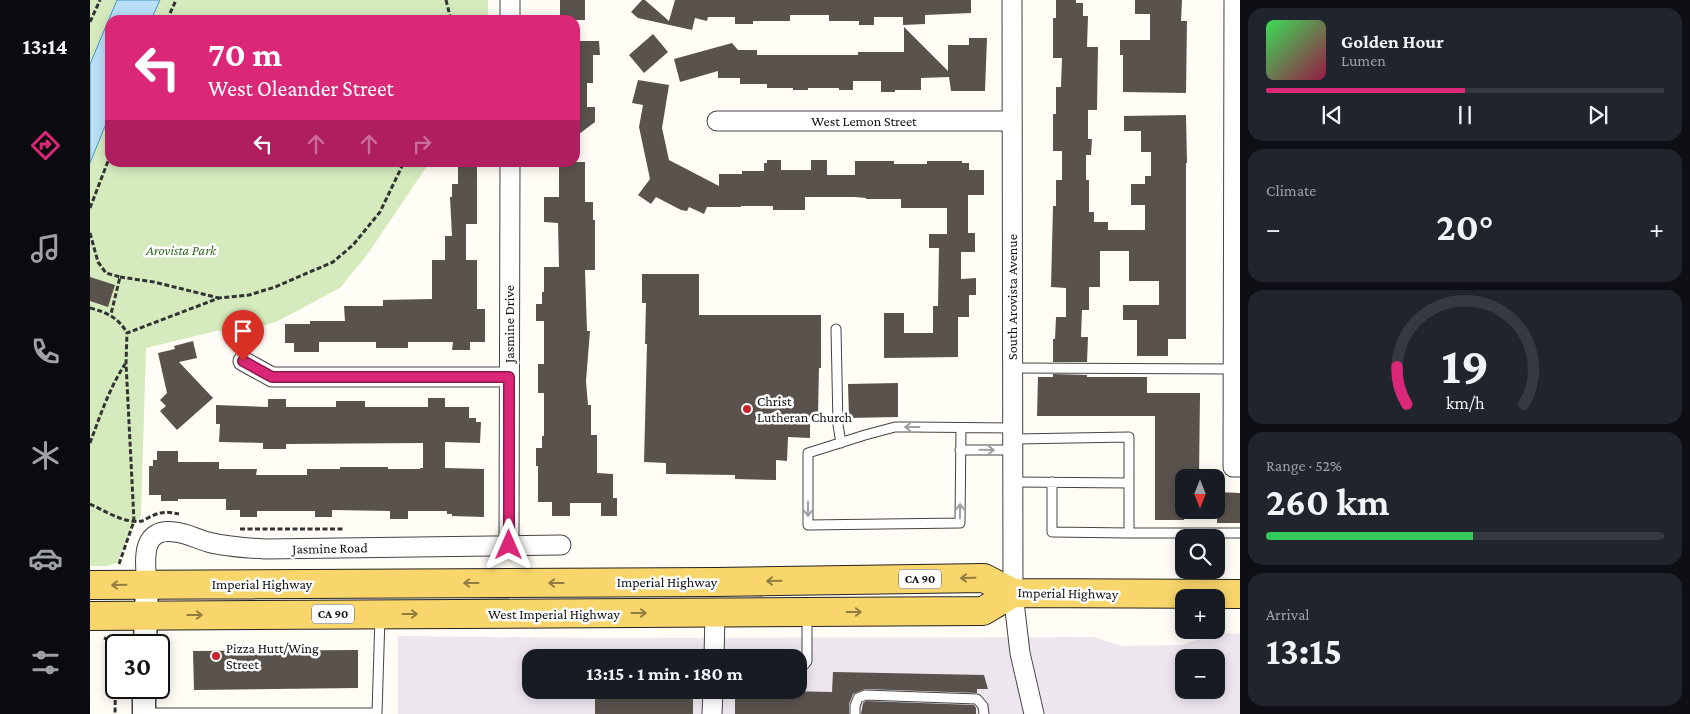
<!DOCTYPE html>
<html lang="en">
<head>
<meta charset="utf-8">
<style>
  :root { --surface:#171b24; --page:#20242c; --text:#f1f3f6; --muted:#9ea1a6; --line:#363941; --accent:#db2777 }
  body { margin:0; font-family:"Crimson Pro",serif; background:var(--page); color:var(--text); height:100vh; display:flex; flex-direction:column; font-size:19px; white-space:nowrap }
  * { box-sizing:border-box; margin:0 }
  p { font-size:16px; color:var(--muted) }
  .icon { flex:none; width:28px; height:28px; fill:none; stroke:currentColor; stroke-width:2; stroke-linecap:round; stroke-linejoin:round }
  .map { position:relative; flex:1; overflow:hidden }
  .sheet { display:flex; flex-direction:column; gap:8px; padding:8px; background:#0d0f14; width:450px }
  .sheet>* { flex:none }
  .guide { position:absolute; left:15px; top:15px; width:475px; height:152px; border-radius:15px; box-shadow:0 2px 12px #0003; background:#db2777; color:#fff; overflow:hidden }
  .needle { width:32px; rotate:180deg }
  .fabs { position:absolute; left:1085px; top:469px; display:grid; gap:10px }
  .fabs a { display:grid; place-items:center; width:50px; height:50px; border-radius:10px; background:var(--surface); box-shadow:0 2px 12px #0003; font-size:25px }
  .speed { position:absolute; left:15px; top:634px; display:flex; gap:10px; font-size:25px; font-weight:700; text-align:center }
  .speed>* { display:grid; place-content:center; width:65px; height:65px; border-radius:50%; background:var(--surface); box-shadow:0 2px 12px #0003; line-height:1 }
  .speed .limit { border:2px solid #111; border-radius:8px; background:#fff; color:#111 }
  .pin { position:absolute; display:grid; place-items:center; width:42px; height:42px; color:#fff; margin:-51px -21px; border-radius:50% 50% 50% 0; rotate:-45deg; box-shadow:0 0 5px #0007 }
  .pin .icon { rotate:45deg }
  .me { position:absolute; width:55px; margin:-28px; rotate:0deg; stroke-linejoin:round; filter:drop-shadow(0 0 4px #0008) }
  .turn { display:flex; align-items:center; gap:18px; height:105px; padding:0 20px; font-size:22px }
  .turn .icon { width:65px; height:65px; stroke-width:2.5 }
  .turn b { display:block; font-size:35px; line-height:42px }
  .lanes { display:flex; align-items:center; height:48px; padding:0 20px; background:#0003; justify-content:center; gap:25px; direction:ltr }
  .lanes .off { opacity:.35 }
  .big { font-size:38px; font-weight:700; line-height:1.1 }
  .sheet .tile { flex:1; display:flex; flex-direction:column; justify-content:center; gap:8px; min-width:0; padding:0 18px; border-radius:15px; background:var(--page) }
  .sheet .dial { align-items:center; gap:0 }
  .dial svg { height:130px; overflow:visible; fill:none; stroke:var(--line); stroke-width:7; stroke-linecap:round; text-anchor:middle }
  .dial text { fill:var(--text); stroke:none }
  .song { display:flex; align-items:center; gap:15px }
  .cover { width:60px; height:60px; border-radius:8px; background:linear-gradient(135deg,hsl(130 70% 55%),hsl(340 70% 35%)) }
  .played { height:5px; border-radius:2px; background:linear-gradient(90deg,var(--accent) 50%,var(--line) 50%) }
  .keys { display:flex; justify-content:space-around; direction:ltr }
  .heat { display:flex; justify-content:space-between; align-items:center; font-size:28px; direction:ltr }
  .charge { height:8px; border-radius:4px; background:linear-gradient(90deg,#34c759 52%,var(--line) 0) }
  .trip { position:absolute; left:432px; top:649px; width:285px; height:50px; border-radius:15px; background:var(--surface); box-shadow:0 2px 12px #0003; font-weight:700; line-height:50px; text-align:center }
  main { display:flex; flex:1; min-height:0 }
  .tabs { display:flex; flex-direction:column; width:90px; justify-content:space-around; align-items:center; background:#090b0e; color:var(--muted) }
  .tabs .icon { width:35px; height:35px }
  .tabs .selected { color:var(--accent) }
  .tabs b { font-size:22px; color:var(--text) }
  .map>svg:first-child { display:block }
  .industrial { fill:#eee6ef; fill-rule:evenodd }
  .green { fill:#d5ebbd }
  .water { fill:#b9e0f7; stroke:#3f96cf }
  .building { fill:#5a524d }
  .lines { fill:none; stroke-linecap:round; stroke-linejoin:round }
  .service-casing { stroke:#444; stroke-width:11 }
  .minor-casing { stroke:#444; stroke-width:21 }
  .tertiary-casing { stroke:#444; stroke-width:25 }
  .primary-casing { stroke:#222; stroke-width:30 }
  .path { stroke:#333; stroke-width:3; stroke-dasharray:5 2.5; stroke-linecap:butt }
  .service { stroke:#fff; stroke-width:9 }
  .minor { stroke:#fff; stroke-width:19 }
  .tertiary { stroke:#fff; stroke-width:22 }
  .primary { stroke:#f9d66b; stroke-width:28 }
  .oneway { stroke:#a0a0a0 }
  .oneway2 { stroke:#917d42 }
  .route-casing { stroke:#8e194d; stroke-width:12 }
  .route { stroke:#db2777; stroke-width:9 }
  .poi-dot { fill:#c4262e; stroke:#fff; stroke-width:2 }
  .labels { text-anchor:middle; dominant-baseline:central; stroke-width:5; stroke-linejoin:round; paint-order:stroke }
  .shield { fill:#fff; stroke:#585858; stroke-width:1 }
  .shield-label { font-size:12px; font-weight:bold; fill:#111 }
  .street-label { font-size:14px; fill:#111; stroke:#fff }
  .park-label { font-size:14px; font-style:italic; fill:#2f6b1f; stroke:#fff }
  .poi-label { font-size:14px; fill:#111; stroke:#fff; text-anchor:start }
</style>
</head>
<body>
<main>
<nav class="tabs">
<b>13:14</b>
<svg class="icon selected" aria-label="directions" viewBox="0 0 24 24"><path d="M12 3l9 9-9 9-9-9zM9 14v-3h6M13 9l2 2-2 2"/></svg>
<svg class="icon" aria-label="music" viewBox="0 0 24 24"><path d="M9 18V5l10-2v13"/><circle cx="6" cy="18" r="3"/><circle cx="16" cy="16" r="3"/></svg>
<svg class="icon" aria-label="phone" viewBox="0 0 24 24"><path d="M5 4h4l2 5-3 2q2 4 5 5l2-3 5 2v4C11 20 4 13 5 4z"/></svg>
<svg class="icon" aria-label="climate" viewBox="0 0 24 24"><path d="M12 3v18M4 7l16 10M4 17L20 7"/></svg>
<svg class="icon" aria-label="car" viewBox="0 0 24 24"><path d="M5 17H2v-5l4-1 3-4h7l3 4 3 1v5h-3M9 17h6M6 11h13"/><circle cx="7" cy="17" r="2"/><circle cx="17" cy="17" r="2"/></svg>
<svg class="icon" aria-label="filters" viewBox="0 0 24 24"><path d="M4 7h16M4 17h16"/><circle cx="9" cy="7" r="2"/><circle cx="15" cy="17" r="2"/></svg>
</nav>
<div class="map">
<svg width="1150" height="714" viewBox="0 0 1150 714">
  <rect width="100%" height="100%" fill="#fffdf5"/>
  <path class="industrial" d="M1131,633L1150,634V714H308V636L504,638L1004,637L1031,646L1091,645ZM441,658H709V690H441ZM1094,658H1126V690H1094Z"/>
  <path class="green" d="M0,0H398V20H20V162L339,163L277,255L250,288L186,322L158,330L126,331L56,348L51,515L40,532L27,563L18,566H0Z"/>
  <path class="water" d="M27,0H70L61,20H20V114L0,163V64Z"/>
  <path class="building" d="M470,0H495V20H470Z
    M552,0H555L579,21L585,0H881V13L835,15V24L813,25V17H784V25H769V21H739V15H700V21H663V24H645V17H618L617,21L605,18L602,30L548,18L541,12Z
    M966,0H986V3H993V16H998L997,47H1008L1007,110H998V139H1002L1001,155H996V180H999V212H1004V222H1018V230H1055V205H1041V184H1055V176H1061V152H1051V131H1034V116L1096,115L1097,163H1096V339H1078V356H1047V320H1033V305H1069V281H1039V251H1010V287H999V310H992L991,337H998L997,362H963V339H965L966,317H976V288L961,287L963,206H966V180H972V151H963V114H966V87H971L972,58H963V18H966Z
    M1045,0H1092L1091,21H1097L1096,93L1033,92V55H1030V40H1060V14H1045Z
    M814,27L858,71V45H879V38H897L895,91H861L859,77L831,78V90H805V92H791V81H763V90H749V88H718V90H703V88H677V84H650V78H628V71L590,82L584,59L642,43L648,50H667V55H768V52H814Z
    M563,34L578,52L554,73L539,55Z
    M485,41H509L510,55H503V83H497V107H505V122L485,137Z
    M548,80L579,85L572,128L579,160L629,186V174H652V171H674V163H677V160H691V170H721V160H737V175H765V161H804V164H837V161H872V163H879V170H894V195H878V233H885V252H871V279L886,278V295H879V317H868V357L794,358V313H814V333H843V306H848L849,248H839V234H857V208H811V199H776V198L765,197H715V210H683V206H651V207H617L614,214L599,207L597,211L591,210L566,197L561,204L548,195L560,179L549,127L553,105L542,103Z
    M368,162H387V224H376V260H387V309H395V342H380V350H362L363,342H318V348H286V342H229V352H204V343H195V324H220V321H255L254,306H293V300L342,299V260H355V236H362L360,197H362V184H368Z
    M469,162H495V202H503V220H505V270H495L497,331H500L496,381L498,405H501V435H507V473L523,474V498H527V516H511V503H480V516H462V502H448V466H446V448H452V436H454V393H448V364H454V321H446V304H452V292H454V267H469L468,223L454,222V197H469Z
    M552,274H609V315H731V368H729L728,416H720V438L698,437L697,461L686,460V480L645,479V475L576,474V463L554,462L557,344H555L556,303H552Z
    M0,277L25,285L18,307L0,301Z
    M103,341L107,358L89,362L123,398L87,430L70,411L76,406L70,400L77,393L68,353L85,349L84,346Z
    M963,374L997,375V377H1057V393H1110L1109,478H1094V520H1065V416H947L948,377H963Z
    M808,383V417L759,418L758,384Z
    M338,398H355V407H379V418H386V422H391L390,443L355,442V468L394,469V517L362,516V514H357V511H318V519H300V511L242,510V517H225V511H167V517H150V510H136V499H88V501H71V495H59V466H63V460H67V451H88V462H129V469H167L166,475H217V469H250V467H298V469H330V468H333V443L196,444V449H173V443L129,442L130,424H126V405L178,407V399H196V407H246V401H275V407H338Z
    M1127,492L1150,493V523H1127Z
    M268,650V688L104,690L103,651Z
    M743,672L894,675L898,689H887V693L775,689L763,694L759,704V714H645V690L742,692Z
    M505,690H603V714H505Z
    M776,701L884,705L886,708V714H771L773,703Z"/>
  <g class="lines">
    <g class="service-casing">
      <path id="service" d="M746,329L748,425L751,443
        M923,368L1144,369
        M871,428L870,523L718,525V453L775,435L805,427H820L923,428
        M923,439L1039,437V483
        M870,450H923
        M923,482L1039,483V533H1150
        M962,482V532L1039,533
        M709,665H714L717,661V614
        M54,713H287L290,617
        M765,714V706L768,698L775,695L887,699L893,706L894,714"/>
    </g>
    <g class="minor-casing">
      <path id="minor" d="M922,0L923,593L930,653L944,714
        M1144,0L1143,467H1150
        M420,20V0
        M627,121H922
        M153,361L182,377H419
        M419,545L420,162
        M57,584C55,561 50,527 85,532C96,533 107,539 118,542C137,547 156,548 175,549L471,545
        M624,658L625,613
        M622,714L623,690"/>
    </g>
    <g class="tertiary-casing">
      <path id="tertiary" d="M55,645L57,584
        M54,714V688"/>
    </g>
    <g class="primary-casing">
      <path id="primary" d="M0,585L626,582L894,578L923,593L1150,594
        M0,616L893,611L923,593"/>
    </g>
    <path class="path" d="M356,0L361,20
      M77,20L86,0
      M0,22L10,0
      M0,208L20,156
      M0,233L8,262L16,273L30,277L21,314
      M30,277L64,282L129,298
      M0,308C16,312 29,318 37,333
      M0,443C10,416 19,389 35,364
      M0,504C15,511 35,524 52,521C55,520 59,517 62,516C72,511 79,512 89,514
      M150,529H254
      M29,564L44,521L36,363L37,333L129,298L159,295L185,287L243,262L263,245L290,212L314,162
      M14,638L21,641L26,656L25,714"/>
    <use href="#service" class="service"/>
    <use href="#minor" class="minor"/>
    <use href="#tertiary" class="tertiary"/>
    <use href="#primary" class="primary"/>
  </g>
  <defs><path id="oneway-shaft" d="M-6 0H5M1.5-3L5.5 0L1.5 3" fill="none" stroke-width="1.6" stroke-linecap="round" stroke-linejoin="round" transform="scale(1.25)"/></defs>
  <g class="oneway">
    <use href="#oneway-shaft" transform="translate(822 427) rotate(-180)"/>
    <use href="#oneway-shaft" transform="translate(897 450) rotate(1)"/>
    <use href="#oneway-shaft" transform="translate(718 509) rotate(90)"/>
    <use href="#oneway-shaft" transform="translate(870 511) rotate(-89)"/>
  </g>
  <g class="oneway2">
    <use href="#oneway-shaft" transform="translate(878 578) rotate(179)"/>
    <use href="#oneway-shaft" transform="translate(684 581) rotate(179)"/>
    <use href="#oneway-shaft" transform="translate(381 583) rotate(180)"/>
    <use href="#oneway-shaft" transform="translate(466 583) rotate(180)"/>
    <use href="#oneway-shaft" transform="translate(29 585) rotate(179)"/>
    <use href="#oneway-shaft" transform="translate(764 612)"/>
    <use href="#oneway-shaft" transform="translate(549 613)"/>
    <use href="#oneway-shaft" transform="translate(320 614)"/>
    <use href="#oneway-shaft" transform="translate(105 615)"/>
  </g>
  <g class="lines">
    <g class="route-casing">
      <path id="route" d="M153,361L182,377H419V545"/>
    </g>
    <use href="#route" class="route"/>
  </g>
  <g class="poi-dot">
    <circle cx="657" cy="409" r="5"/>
    <circle cx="126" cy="656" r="5"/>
  </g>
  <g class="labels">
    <g class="shield">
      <rect x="809" y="569.5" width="42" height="19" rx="4"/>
      <rect x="222" y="604.5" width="42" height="19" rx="4"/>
    </g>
    <g class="shield-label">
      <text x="830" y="579">CA 90</text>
      <text x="243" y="614">CA 90</text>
    </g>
    <g class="street-label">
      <text x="774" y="121">West Lemon Street</text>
      <text transform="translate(922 297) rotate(-90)">South Arovista Avenue</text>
      <text transform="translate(419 324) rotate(-90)">Jasmine Drive</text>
      <text transform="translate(240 548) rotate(-1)">Jasmine Road</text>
      <text x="577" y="582">Imperial Highway</text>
      <text x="172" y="584">Imperial Highway</text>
      <text transform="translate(978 593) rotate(1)">Imperial Highway</text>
      <text x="464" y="614">West Imperial Highway</text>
    </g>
    <g class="park-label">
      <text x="91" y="250">Arovista Park</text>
    </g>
    <g class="poi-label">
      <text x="667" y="401">Christ<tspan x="667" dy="16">Lutheran Church</tspan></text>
      <text x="136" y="648">Pizza Hutt/Wing<tspan x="136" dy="16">Street</tspan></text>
    </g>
  </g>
</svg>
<div class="fabs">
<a><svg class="needle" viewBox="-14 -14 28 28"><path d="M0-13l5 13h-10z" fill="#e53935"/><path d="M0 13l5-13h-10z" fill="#9ea1a6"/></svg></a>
<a><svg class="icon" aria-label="search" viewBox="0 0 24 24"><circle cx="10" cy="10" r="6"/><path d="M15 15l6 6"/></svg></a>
<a>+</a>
<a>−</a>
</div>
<div class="speed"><div class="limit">30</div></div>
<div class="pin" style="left:153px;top:361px;background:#d93025"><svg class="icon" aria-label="arrive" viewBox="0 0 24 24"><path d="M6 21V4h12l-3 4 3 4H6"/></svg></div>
<svg class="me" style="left:419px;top:545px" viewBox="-20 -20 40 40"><path d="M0-17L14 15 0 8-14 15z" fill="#db2777" stroke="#fff" stroke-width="4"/></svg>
<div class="trip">13:15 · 1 min · 180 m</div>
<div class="guide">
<div class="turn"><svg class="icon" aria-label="left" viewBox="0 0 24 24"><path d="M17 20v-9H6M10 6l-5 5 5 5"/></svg><div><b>70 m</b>West Oleander Street</div></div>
<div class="lanes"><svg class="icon" aria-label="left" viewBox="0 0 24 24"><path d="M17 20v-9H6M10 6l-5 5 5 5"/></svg><svg class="icon off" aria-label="ahead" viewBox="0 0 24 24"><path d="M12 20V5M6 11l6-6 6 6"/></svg><svg class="icon off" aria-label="ahead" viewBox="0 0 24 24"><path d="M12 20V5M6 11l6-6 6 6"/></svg><svg class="icon off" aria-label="right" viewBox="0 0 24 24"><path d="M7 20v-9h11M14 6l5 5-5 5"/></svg></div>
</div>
</div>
<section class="sheet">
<div class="tile">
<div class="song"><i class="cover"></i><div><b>Golden Hour</b><p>Lumen</p></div></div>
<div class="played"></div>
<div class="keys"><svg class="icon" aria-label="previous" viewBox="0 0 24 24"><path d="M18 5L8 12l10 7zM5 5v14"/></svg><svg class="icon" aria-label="pause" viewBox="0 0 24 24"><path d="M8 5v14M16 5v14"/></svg><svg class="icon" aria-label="next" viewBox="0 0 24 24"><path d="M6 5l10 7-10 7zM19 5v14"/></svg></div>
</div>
<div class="tile"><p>Climate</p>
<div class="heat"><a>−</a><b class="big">20°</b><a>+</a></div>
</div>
<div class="tile dial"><svg viewBox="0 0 100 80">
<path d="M14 69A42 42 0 1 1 86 69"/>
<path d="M14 69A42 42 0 0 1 8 46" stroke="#db2777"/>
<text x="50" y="56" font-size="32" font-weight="700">19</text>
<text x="50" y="72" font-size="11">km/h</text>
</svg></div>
<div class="tile"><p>Range · 52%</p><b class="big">260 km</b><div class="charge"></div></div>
<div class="tile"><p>Arrival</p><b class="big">13:15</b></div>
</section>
</main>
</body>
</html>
